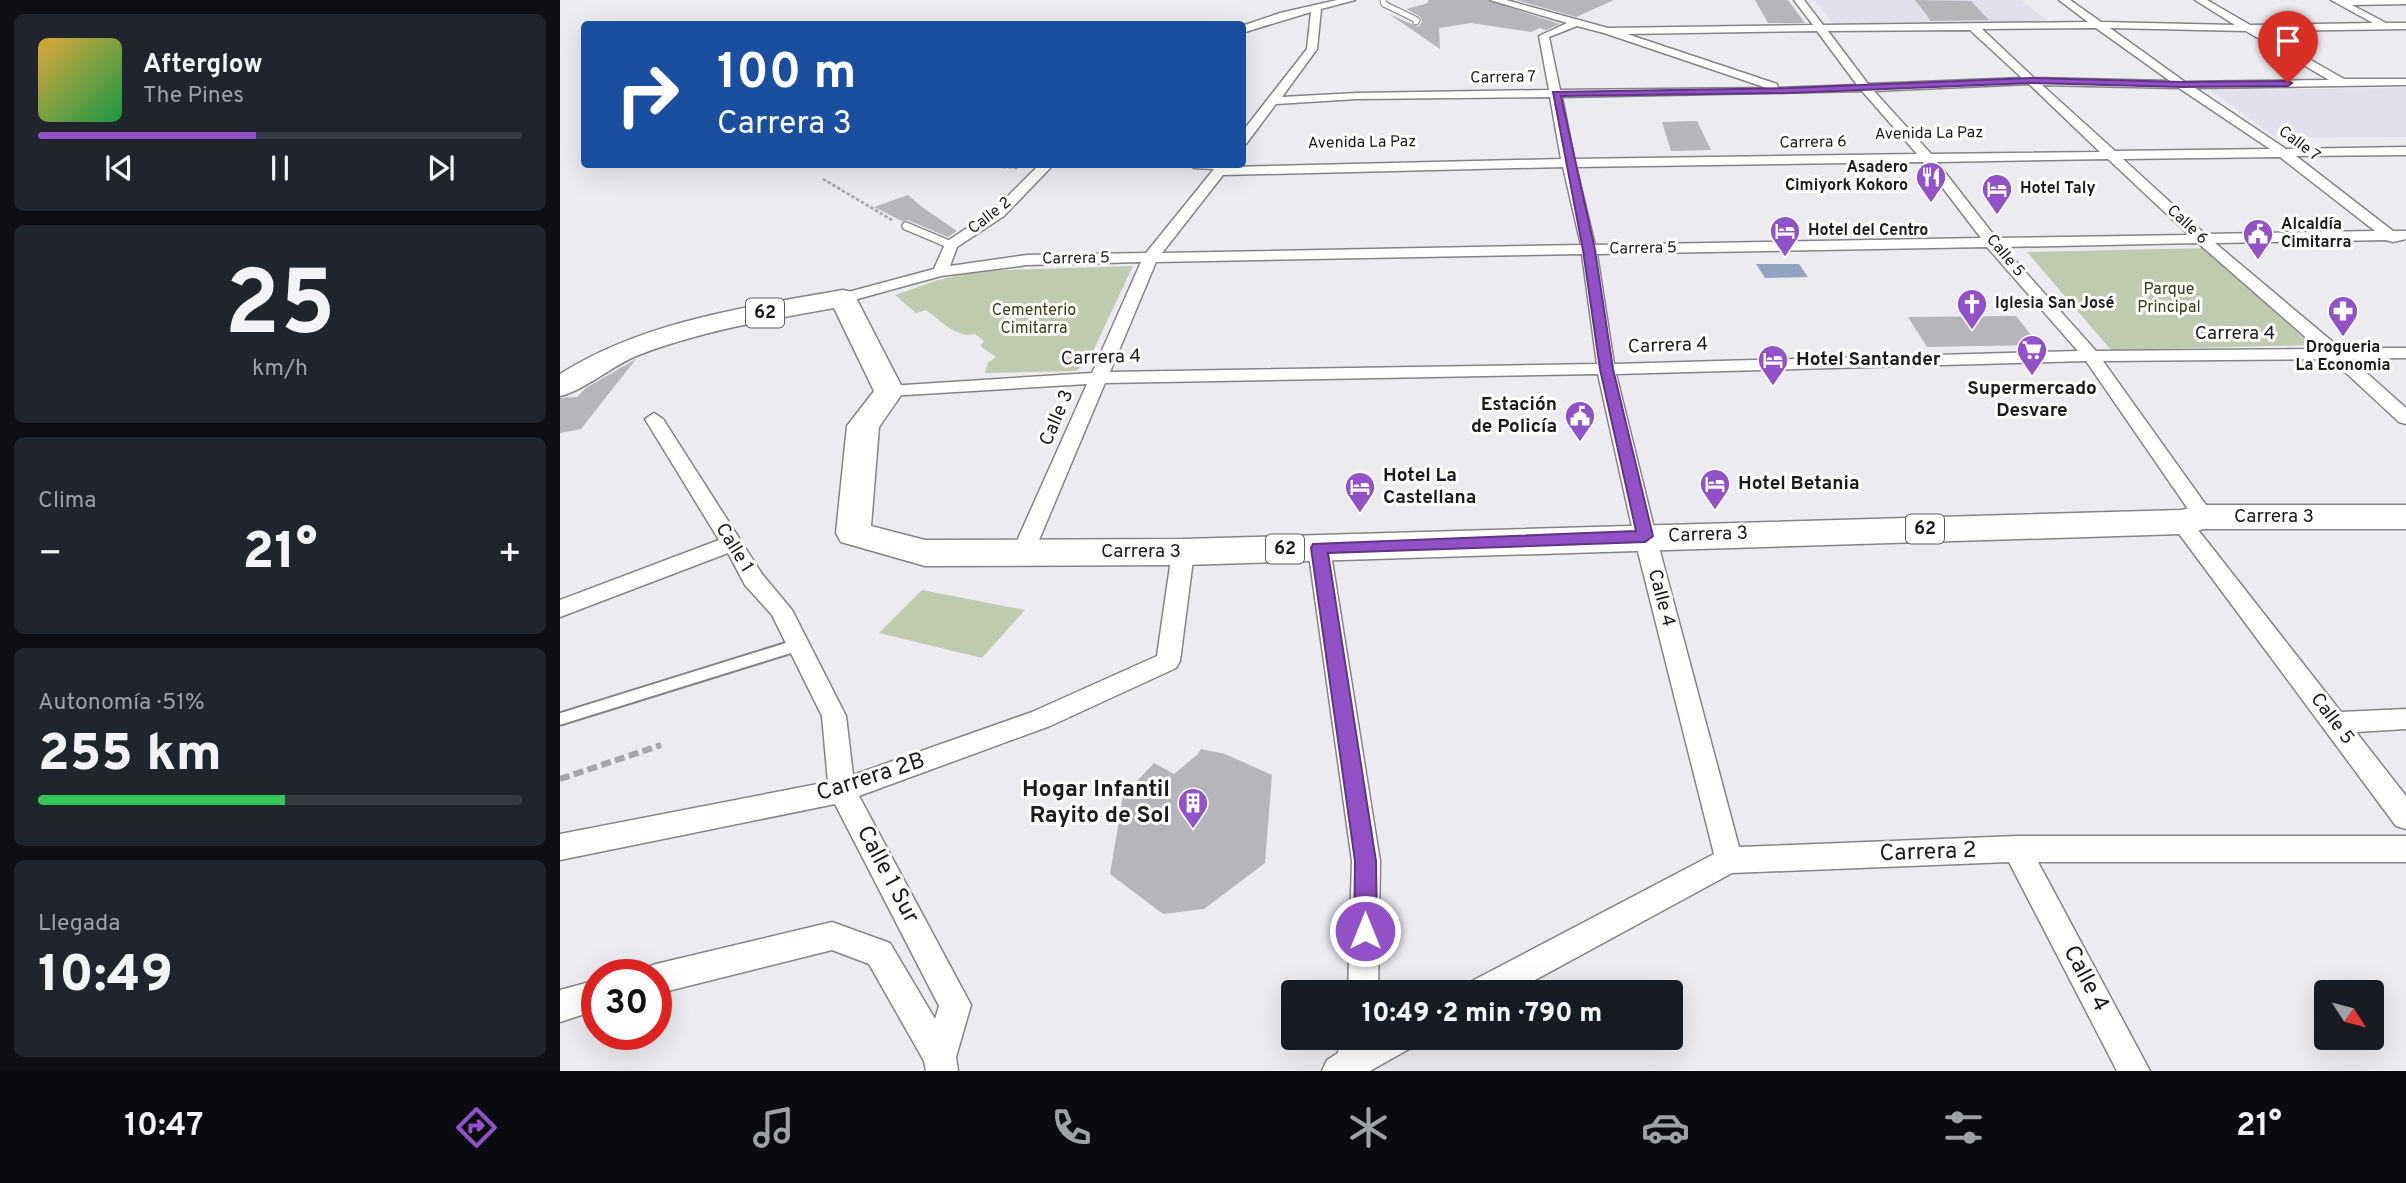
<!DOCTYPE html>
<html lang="es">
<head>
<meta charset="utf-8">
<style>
  :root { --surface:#171b24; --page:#20242c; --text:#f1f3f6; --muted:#9ea1a6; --line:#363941; --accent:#9251c6 }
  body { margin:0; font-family:Overpass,sans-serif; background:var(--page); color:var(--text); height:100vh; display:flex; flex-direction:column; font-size:26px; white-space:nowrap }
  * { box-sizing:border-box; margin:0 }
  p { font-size:23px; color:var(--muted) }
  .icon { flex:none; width:38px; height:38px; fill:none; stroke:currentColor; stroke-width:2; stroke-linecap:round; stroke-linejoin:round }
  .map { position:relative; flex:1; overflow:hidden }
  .drawer { display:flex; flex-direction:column; gap:14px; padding:14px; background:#0d0f14; width:560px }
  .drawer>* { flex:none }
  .top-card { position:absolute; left:21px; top:21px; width:665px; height:147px; border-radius:7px; box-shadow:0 7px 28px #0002; background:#1a4fa0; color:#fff; overflow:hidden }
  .needle { width:46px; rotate:126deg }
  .controls { position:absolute; left:1754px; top:980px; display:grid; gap:14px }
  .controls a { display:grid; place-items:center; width:70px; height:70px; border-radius:7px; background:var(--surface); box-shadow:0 7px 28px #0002; font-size:35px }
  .speed { position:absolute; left:21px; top:959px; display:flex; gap:14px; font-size:35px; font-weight:700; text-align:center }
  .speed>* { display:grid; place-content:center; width:91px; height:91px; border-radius:50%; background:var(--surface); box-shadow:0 7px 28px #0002; line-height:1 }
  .speed .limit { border:10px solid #d22; background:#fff; color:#111 }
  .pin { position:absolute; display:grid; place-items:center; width:60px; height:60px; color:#fff; margin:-72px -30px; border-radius:50% 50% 50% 0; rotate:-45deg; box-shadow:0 0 7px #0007 }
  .pin .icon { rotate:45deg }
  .me { position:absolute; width:77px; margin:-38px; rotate:0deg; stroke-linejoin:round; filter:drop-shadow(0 0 5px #0008) }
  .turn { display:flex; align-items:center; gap:24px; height:147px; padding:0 21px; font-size:32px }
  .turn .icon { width:91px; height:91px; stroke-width:2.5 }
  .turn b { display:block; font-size:49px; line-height:60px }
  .big { font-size:52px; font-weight:800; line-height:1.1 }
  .drawer .widget { flex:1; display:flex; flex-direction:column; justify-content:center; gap:10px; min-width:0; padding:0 24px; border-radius:10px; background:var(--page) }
  .drawer .dial { align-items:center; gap:0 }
  .dial b { font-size:91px; line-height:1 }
  .song { display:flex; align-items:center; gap:21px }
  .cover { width:84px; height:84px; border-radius:10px; background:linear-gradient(135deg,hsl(40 70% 55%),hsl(140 70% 35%)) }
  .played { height:7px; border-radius:4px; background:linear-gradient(90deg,var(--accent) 45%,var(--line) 45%) }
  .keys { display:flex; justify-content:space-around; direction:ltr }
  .heat { display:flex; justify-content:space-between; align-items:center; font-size:38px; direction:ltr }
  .charge { height:10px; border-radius:5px; background:linear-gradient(90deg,#34c759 51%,var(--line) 0) }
  .trip { position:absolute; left:721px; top:980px; width:402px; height:70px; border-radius:7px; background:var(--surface); box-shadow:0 7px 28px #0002; font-weight:800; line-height:70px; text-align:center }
  .menu { display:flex; height:112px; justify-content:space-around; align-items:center; background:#090b0e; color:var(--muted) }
  .menu .icon { width:49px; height:49px }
  .menu .selected { color:var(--accent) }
  .menu b { font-size:32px; color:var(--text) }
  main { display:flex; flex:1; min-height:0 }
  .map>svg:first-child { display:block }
  .built { fill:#e0e1ed }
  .green { fill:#c0caae }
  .water { fill:#90a3c1 }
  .building { fill:#b6b5b9 }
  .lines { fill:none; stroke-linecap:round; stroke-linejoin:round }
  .service-far2-casing { stroke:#848488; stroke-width:7 }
  .service-far1-casing { stroke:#848488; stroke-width:10 }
  .service-casing { stroke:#848488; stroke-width:15 }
  .minor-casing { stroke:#848488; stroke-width:3 }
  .primary-casing { stroke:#848488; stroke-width:3 }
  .path-far1 { stroke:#a5a5a9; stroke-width:2.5; stroke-dasharray:3.5 2; stroke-linecap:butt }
  .path { stroke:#a5a5a9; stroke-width:6; stroke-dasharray:10 4.5; stroke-linecap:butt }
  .service-far2 { stroke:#fff; stroke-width:5 }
  .service-far1 { stroke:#fff; stroke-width:7 }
  .service { stroke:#fff; stroke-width:11 }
  .minor { fill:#fff; fill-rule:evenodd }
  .primary { fill:#fff; fill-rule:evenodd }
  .route { fill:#9251c6; stroke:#5f3581; stroke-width:2 }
  .labels { text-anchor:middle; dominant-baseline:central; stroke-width:6; stroke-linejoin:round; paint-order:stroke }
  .far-street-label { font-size:16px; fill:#1b1b1d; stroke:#fff }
  .far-poi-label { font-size:16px; font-weight:bold; fill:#1b1b1d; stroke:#fff; text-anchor:start }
  .far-park-label { font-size:16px; fill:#32410a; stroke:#fff }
  .shield { fill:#fff; stroke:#5f5f61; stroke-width:2 }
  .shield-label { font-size:18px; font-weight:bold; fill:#1b1b1d }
  .street-label { font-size:19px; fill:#1b1b1d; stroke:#fff }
  .poi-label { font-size:19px; font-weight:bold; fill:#1b1b1d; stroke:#fff; text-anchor:start }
  .near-street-label { font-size:23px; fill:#1b1b1d; stroke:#fff }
  .near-poi-label { font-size:23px; font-weight:bold; fill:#1b1b1d; stroke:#fff; text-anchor:end }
</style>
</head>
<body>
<main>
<section class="drawer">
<div class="widget">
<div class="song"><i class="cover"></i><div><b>Afterglow</b><p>The Pines</p></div></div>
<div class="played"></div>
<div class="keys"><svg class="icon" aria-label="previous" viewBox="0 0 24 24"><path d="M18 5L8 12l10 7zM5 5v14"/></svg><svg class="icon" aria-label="pause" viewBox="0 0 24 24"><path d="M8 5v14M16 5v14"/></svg><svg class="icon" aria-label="next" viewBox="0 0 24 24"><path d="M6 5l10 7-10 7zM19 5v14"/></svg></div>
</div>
<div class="widget dial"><b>25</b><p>km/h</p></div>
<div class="widget"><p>Clima</p>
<div class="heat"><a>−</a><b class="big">21°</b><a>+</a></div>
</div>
<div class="widget"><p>Autonomía · 51%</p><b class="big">255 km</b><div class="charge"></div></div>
<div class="widget"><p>Llegada</p><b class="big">10:49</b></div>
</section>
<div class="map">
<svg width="1846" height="1071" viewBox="0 0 1846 1071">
  <rect width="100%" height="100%" fill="#ebebf0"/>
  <path class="built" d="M1254,0H1461L1490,22L1274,24Z
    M1846,88V137L1716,138L1650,90Z"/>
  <path class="green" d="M1645,248L1751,345L1551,350L1467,252Z
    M573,266L527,364L515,371L425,373L428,363L436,357L420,346L424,341L415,334C397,339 380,320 366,310L356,313L335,295L378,280L419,271Z
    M362,590L465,610L422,658L319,633Z"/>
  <path class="water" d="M1196,264H1239L1248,277L1205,278Z"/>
  <path class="building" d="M868,0H927L1000,24L986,30L980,28L971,32L911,23L879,28L880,49L829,14L858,27L862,22L861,17L846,9L868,3Z
    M956,0H1054L1016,17Z
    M1195,0H1228L1245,23H1208Z
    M1355,0L1411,1L1429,20L1371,21Z
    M1137,121L1151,150L1111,151L1102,122Z
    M348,195L362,207L397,231L388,237L348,220L342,221L314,207Z
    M1456,316L1479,345L1367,347L1348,317Z
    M76,359L21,429L0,433V398L17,397L26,388Z
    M641,749L665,754L712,775L705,863L644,909L603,914L550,874L563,796L594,763L614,774L637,755Z"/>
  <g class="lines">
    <g class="service-far2-casing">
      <path id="service-far2" d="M823,0L824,4L857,20L856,22"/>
    </g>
    <g class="service-far1-casing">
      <path id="service-far1" d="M346,226L391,245"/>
    </g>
    <g class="service-casing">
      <path id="service" d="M0,719L238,645"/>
    </g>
    <g class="minor-casing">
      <path id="minor" d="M777,0H795L761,9L757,49L722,97L797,93L989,90L979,36L1007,23L930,0H946L1048,28L1253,25L1234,0H1244L1263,25L1528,22L1499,0H1510L1541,22L1675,25L1635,0H1647L1690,25L1813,23L1771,0H1846V4L1792,5L1826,23H1846V29L1700,31L1784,79H1846V85L1635,88L1726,149L1846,147V155L1736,156L1833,231H1846V239L1833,242L1826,240L1655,243L1780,348H1846V358L1791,359L1846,408V424L1839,422L1771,359L1543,361L1651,512L1654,517L1651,522H1637L1526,361L1056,374L1096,536L1179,847L1457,836H1846V862H1478L1590,1071H1557L1449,862L1172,873L953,992H908L912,981L1154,854L1074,536L1038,374L545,383L474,552L471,557L463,560L455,557L452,552L527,384L329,396L320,391L329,386L532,373L581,262L467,265L381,276L283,303L275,298L277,295L374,269L386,242L434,210L480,164H494L444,216L397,247L390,266L467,255L586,253L654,169L634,168L628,164H671L670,167L1001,159L990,97L797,99L716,104L686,144L682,145V132L747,49L751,12L682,33V26L720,13ZM1017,26L1044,33L1207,88L1000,90L989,37ZM1536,28L1610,81L1474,78L1422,29ZM1550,28L1686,31L1769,80L1625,82ZM1410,30L1462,78L1308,84L1268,31ZM1257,31L1297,85L1218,88L1217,84L1067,34ZM1469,84L1540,152L1371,154L1314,91ZM1482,85L1619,88L1710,149L1555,151ZM1302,91L1357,154L1014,159L1002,97ZM1720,157L1815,231L1645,234L1563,159ZM1548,159L1629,235L1436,238L1377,162ZM1363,162L1421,238L1035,245L1016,167ZM1003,167L1021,245L602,253L663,175ZM1638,243L1759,349L1536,351L1443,247ZM1427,247L1518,351L1054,364L1037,254ZM1022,254L1037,364L550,372L596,262Z
        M94,413L103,419L202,574L232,610L286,716L293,775L472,712L597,656L612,552L615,547L623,544L631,547L634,552L620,661L616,668L490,726L299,796L411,1005L396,1057L398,1071H366L364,1061L309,964L272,950L96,994V975H83L85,968L96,964L272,922L330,943L375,1019L379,1006L275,804L0,860V834L268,782L262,716L212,615L185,585L168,553L0,617V600L159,540L85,419Z
        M1621,515L1628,517L1781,712L1846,709V729L1796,732L1846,796V829L1836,826L1614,527L1611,522L1614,517Z
        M759,541L767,543L770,548L820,861L818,992H788L792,861L748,548L751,543Z
        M37,980V1010L0,1022V990Z
        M780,1038H854L849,1049L810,1071H762L767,1060L778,1053Z"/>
    </g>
    <g class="primary-casing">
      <path id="primary" d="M283,290L292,292L296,298L344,391L319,427L311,526L365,540L623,539L1621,510L1644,505H1846V529H1644L1621,534L623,565L365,566L281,542L276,533L287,426L314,391L274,308C207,320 140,331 76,356C50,367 25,390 0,396V374C84,321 187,307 283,290Z"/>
    </g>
    <path class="path-far1" d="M399,164L458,168
      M263,179L332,220"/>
    <path class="path" d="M0,779L101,745"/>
    <use href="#service-far2" class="service-far2"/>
    <use href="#service-far1" class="service-far1"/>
    <use href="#service" class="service"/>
    <use href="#minor" class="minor"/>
    <use href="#primary" class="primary"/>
  </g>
  <path class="route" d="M1471,78L1622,82L1728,81L1732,83L1728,86L1622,87L1471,83L1228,93L1001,96L1035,250L1053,369L1093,536L1085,542L768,553L816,861L817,931L813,939L805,942L797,939L794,931L795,861L751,548L753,544L1076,531L1040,369L1023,250L993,92L1228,88Z"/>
  <defs>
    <g id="restaurant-pin" transform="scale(1.575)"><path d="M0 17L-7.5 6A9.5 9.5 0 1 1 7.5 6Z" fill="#9251c6" stroke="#fff"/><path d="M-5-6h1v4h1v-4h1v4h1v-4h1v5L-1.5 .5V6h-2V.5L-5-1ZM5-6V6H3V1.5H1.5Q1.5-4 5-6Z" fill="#fff"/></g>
    <g id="hotel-pin" transform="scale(1.575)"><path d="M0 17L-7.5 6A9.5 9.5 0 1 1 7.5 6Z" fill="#9251c6" stroke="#fff"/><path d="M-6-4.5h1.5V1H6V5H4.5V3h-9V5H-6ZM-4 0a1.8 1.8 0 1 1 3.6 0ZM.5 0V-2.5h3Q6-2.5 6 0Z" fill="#fff"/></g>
    <g id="civic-pin" transform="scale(1.575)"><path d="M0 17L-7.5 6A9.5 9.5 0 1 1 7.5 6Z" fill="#9251c6" stroke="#fff"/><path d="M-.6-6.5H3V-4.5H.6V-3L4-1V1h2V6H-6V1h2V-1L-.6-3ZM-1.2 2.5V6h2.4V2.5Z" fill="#fff"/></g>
    <g id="church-pin" transform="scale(1.575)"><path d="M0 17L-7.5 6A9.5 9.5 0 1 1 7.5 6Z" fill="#9251c6" stroke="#fff"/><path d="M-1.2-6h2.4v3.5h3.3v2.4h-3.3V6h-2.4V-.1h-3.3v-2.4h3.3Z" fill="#fff"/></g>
    <g id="pharmacy-pin" transform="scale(1.575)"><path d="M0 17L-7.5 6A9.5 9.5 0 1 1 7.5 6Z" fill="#9251c6" stroke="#fff"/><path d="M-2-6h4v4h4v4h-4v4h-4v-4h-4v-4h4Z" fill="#fff"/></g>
    <g id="supermarket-pin" transform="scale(1.575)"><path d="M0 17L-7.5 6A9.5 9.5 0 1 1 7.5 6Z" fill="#9251c6" stroke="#fff"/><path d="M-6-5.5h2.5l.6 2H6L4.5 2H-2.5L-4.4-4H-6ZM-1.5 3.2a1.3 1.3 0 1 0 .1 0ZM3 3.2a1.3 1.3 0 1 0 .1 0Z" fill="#fff"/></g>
    <g id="building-pin" transform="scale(1.575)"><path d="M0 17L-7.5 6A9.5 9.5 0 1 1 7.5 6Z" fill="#9251c6" stroke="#fff"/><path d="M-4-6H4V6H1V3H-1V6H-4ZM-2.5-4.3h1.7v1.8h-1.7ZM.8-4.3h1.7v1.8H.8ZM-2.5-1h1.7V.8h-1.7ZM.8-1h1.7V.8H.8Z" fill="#fff"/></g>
  </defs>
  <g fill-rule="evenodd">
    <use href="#restaurant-pin" x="1371" y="177"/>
    <use href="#hotel-pin" x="1437" y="189"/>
    <use href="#hotel-pin" x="1225" y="231"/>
    <use href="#civic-pin" x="1698" y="234"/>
    <use href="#church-pin" x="1412" y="304"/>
    <use href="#pharmacy-pin" x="1783" y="311"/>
    <use href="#supermarket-pin" x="1472" y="350"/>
    <use href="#hotel-pin" x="1213" y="360"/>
    <use href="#civic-pin" x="1020" y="416"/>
    <use href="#hotel-pin" x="1155" y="484"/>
    <use href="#hotel-pin" x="800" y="487"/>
    <use href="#building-pin" x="633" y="803"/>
  </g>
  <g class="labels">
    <g class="far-street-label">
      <text transform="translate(943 78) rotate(-1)">Carrera 7</text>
      <text transform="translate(1369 134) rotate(-1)">Avenida La Paz</text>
      <text transform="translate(802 143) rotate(-1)">Avenida La Paz</text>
      <text transform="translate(1253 143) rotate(-1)">Carrera 6</text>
      <text transform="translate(1739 144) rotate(37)">Calle 7</text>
      <text transform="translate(430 216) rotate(-38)">Calle 2</text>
      <text transform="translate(1627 225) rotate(43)">Calle 6</text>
      <text transform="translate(1083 249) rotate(-1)">Carrera 5</text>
      <text transform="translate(1445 256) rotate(50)">Calle 5</text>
      <text transform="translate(516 259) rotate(-1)">Carrera 5</text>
    </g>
    <g class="far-poi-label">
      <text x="1348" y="168" text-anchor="end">Asadero<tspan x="1348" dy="18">Cimiyork Kokoro</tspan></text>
      <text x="1460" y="189">Hotel Taly</text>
      <text x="1721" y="225">Alcaldía<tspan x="1721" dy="18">Cimitarra</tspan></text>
      <text x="1248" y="231">Hotel del Centro</text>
      <text x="1435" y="304">Iglesia San José</text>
      <text x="1783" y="348" text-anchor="middle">Drogueria<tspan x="1783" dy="18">La Economia</tspan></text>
    </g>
    <g class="far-park-label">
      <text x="1609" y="290">Parque<tspan x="1609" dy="18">Principal</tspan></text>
      <text x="474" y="311">Cementerio<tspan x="474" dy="18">Cimitarra</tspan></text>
    </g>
    <g class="shield">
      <rect x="186" y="298.5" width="38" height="29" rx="5"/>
      <rect x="1346" y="514.5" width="38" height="29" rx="5"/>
      <rect x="706" y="534.5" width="38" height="29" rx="5"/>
    </g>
    <g class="shield-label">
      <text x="205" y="313">62</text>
      <text x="1365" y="529">62</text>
      <text x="725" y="549">62</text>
    </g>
    <g class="street-label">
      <text x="1675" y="334">Carrera 4</text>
      <text transform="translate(1108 346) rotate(-2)">Carrera 4</text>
      <text transform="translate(541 358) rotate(-2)">Carrera 4</text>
      <text transform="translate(497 418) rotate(-67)">Calle 3</text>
      <text x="1714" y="517">Carrera 3</text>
      <text transform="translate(1148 535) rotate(-2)">Carrera 3</text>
      <text transform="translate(174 548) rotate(58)">Calle 1</text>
      <text x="581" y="552">Carrera 3</text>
      <text transform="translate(1101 598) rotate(75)">Calle 4</text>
      <text transform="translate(1772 719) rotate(53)">Calle 5</text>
    </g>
    <g class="poi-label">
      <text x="1236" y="360">Hotel Santander</text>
      <text x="1472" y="389" text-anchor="middle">Supermercado<tspan x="1472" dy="22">Desvare</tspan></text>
      <text x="997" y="405" text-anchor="end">Estación<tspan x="997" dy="22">de Policía</tspan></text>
      <text x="823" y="476">Hotel La<tspan x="823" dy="22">Castellana</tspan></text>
      <text x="1178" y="484">Hotel Betania</text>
    </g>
    <g class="near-street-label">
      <text transform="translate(311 778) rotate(-18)">Carrera 2B</text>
      <text transform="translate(1368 853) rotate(-2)">Carrera 2</text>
      <text transform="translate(327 875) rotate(62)">Calle 1 Sur</text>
      <text transform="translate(1525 979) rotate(62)">Calle 4</text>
    </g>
    <g class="near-poi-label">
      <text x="610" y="790">Hogar Infantil<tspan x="610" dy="26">Rayito de Sol</tspan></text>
    </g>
  </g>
</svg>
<div class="controls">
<a><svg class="needle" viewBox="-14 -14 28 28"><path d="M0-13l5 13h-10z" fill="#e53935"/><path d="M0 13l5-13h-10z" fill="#9ea1a6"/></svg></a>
</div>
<div class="speed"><div class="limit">30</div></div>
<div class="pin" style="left:1728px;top:83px;background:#d93025"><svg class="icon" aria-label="arrive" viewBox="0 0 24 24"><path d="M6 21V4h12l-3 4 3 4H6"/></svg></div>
<svg class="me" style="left:805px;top:931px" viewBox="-20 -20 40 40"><circle r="17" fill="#9251c6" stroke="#fff" stroke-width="3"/><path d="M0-11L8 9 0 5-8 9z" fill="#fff"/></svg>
<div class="trip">10:49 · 2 min · 790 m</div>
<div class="top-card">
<div class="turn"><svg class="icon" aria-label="right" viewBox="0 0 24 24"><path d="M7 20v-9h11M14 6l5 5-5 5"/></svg><div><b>100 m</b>Carrera 3</div></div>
</div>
</div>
</main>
<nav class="menu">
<b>10:47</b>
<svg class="icon selected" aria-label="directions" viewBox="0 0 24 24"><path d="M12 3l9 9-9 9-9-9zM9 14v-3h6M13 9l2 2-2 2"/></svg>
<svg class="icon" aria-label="music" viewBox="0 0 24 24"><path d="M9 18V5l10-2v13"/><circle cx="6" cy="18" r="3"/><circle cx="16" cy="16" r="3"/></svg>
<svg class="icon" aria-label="phone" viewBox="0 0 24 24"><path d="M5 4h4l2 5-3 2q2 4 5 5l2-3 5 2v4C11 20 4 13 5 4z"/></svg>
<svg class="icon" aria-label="climate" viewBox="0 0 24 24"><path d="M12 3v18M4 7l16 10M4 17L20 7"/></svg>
<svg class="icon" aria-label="car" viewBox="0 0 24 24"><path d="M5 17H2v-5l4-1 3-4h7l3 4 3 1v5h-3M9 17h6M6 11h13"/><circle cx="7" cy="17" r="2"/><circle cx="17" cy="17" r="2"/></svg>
<svg class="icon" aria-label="filters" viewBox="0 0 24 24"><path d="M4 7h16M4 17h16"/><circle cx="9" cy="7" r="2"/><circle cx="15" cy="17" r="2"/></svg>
<b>21°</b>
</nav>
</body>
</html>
